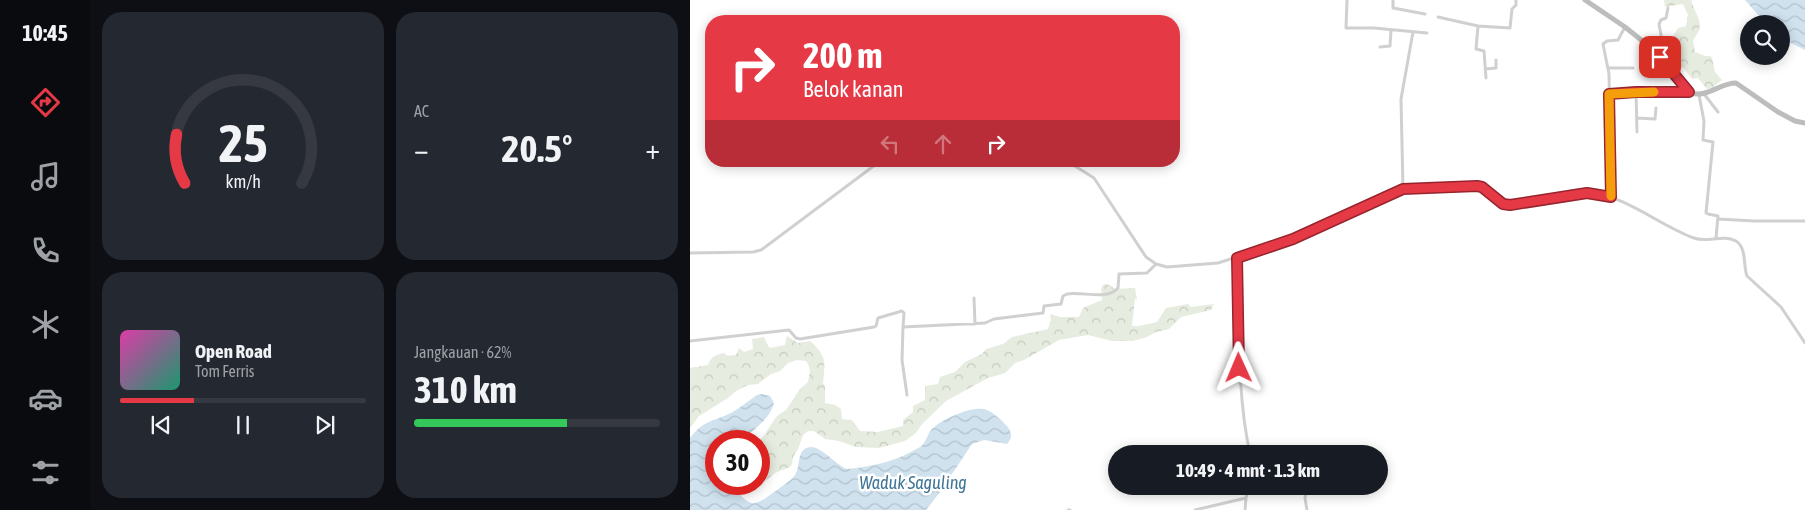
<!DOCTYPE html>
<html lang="id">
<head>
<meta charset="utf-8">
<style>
  :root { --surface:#171b24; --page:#242831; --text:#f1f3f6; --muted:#9ea1a6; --line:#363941; --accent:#e63946 }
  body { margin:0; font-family:"Asap Condensed",sans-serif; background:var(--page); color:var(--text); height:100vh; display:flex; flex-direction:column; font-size:19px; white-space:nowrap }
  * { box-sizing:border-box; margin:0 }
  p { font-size:16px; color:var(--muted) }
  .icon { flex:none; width:28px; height:28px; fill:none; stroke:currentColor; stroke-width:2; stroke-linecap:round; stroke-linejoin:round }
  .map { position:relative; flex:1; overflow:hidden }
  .sheet { display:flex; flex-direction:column; gap:12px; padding:12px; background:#0d0f14; width:600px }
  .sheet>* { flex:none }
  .banner { position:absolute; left:15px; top:15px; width:475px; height:152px; border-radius:20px; box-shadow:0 2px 12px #0003; background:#e63946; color:#fff; overflow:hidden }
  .buttons { position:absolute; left:1050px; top:15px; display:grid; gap:10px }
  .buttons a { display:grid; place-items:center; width:50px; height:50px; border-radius:50%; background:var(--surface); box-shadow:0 2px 12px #0003; font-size:25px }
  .speed { position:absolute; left:15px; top:430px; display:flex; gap:10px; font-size:25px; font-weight:700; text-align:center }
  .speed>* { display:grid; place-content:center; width:65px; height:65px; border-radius:50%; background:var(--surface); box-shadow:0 2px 12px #0003; line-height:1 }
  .speed .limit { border:8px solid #d22; background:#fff; color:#111 }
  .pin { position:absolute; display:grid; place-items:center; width:42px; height:42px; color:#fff; margin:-21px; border-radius:10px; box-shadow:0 2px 8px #0006 }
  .me { position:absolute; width:55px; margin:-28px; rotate:359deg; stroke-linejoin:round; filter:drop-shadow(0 0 4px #0008) }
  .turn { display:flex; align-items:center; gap:18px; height:105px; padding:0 15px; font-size:22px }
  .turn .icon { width:65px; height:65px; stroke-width:2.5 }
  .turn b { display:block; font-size:35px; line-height:42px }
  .lanes { display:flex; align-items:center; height:48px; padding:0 15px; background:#0003; justify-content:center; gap:25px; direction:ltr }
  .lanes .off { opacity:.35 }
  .big { font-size:38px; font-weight:700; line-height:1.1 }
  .sheet .widget { flex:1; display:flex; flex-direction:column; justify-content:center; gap:8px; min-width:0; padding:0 18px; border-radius:20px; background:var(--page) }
  .sheet .dial { align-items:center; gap:0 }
  .dial svg { height:130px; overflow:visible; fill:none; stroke:var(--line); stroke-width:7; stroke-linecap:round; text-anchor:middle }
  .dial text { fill:var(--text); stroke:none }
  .song { display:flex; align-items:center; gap:15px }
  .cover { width:60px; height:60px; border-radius:8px; background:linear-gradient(135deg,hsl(320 70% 55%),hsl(160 70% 35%)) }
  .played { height:5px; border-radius:2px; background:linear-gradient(90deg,var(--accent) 30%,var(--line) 30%) }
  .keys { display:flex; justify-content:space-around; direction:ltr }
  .heat { display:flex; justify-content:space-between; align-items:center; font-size:28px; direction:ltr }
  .charge { height:8px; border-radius:4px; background:linear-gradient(90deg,#34c759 62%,var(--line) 0) }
  .sheet .tiles { flex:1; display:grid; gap:12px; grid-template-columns:repeat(2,1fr) }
  .trip { position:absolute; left:418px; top:445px; width:280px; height:50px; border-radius:25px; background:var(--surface); box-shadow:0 2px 12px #0003; font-weight:700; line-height:50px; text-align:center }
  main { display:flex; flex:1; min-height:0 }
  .tab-bar { display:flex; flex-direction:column; width:90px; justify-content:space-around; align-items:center; background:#090b0e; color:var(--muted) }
  .tab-bar .icon { width:35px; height:35px }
  .tab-bar .active { color:var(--accent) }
  .tab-bar b { font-size:22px; color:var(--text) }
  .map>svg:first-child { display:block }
  .forest { fill:url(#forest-crowns) }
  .water { fill:url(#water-waves) }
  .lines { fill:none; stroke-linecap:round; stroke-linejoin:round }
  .street { stroke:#d0d0d0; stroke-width:3 }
  .secondary { stroke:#bdbdbd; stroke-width:5 }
  .route-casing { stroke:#96252e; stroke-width:12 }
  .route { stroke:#e63946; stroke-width:9 }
  .slow { stroke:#f59e0b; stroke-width:9 }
  .labels { text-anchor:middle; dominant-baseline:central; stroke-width:5; stroke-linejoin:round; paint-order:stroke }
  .water-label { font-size:18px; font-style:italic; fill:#3f7597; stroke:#fff }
</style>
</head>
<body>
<main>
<nav class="tab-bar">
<b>10:45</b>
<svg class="icon active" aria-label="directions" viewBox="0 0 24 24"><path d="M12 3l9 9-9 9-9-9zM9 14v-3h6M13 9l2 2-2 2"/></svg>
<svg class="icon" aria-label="music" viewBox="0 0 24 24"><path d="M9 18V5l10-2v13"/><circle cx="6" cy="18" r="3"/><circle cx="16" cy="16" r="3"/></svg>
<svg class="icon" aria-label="phone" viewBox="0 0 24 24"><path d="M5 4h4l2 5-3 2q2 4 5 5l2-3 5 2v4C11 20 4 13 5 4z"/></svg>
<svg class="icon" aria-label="climate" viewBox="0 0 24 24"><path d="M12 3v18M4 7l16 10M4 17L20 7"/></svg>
<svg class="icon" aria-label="car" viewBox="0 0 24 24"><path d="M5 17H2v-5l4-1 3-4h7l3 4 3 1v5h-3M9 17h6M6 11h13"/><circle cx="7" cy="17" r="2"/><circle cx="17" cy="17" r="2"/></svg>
<svg class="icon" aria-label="filters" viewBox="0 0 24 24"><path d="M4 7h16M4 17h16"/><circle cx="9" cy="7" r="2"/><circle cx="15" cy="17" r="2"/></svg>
</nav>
<section class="sheet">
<div class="tiles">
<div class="widget dial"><svg viewBox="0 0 100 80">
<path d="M14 69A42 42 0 1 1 86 69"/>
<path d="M14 69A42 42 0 0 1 9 39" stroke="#e63946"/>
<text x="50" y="56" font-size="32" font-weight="700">25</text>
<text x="50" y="72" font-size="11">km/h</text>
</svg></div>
<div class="widget"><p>AC</p>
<div class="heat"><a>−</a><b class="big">20.5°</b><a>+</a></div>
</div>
<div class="widget">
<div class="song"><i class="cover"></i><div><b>Open Road</b><p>Tom Ferris</p></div></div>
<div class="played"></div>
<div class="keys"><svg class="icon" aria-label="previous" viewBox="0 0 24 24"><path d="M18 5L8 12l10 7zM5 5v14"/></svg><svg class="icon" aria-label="pause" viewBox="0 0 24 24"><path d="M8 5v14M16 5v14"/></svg><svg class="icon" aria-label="next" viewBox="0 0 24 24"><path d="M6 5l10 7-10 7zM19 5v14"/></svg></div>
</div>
<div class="widget"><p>Jangkauan · 62%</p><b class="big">310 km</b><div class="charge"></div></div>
</div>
</section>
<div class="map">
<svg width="1115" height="510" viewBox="0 0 1115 510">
  <defs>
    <pattern id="forest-crowns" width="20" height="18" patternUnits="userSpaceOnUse" patternTransform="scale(1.25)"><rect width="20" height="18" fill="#e6ecdf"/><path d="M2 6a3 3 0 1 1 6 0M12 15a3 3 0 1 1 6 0" fill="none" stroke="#c6cbc0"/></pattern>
    <pattern id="water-waves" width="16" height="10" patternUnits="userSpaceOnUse" patternTransform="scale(1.25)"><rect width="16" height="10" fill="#cfe2ee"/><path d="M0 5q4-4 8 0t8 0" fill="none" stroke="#b2c2cd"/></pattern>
  </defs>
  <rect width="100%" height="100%" fill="#fff"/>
  <path class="forest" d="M974,0H1001C1006,18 1017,23 1003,40L1005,52L1015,56H1020L1022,58L1025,72L1032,80L1023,87L1017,89L1008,78L1002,79L993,67L985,70L978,62L987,57L982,38L988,28L996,26L998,15L993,4L975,7Z
    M414,284L419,285L425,289L445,288L447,299H445L442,326H449L467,322L476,308L498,304L501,307L524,304L521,310L491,317L479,329L466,332L457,337L443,341H422L398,335L369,340L334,360L325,363L315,373L298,378L256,401L232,424L226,433L215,441L189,448L166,447L149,441L135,439L124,431H118L113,435L108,449L103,457L102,464L100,467L85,473L74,482H69V441H67L72,438L87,416L96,410L110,389L118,382L120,371L118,364L116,361L107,360L98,363L90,371L81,374L68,384L58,385L46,391L38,398L9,416L0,428V368L18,365C21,357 25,355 34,353L38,356L46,355L49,348L54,352L63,349L62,339L74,337L78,346L80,348L95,345L97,336L108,343L120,341C137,356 135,362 133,383L135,386V403L145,405L151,409L152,419L162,420L170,431L188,432L213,426V420L223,412V406L235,400V386L248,384L250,377L265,372L275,362L292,354L296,349L313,344L322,337L358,329L361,320L360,314L370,317H389L393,308L412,300L411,288Z"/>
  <path class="water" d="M1055,0H1115V50L1091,38V24H1076Z
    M72,394L80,396L84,403C79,421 64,427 54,441H26V484H41C62,509 62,508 87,490C93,485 101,481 105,475C111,466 106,448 121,447C132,447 146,465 157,469C183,467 209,460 230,447C237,442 237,433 243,428C253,419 279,407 293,409C301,410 309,418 315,424C321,430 324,437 317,444L294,440L282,444L250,492L236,510H0V438C14,420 22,422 41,413C50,408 58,401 67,395Z"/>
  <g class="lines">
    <path class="street" d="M657,0L656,28H684L737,33
      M703,0V8L735,14
      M748,17L788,26L820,28L822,9L826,5V0
      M788,26L786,49L794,51L796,78
      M690,47L700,46L701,30
      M976,63L969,24L971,20L976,18L978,8
      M919,68H943
      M795,69L806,68V60
      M946,92L947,132
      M919,94L946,92H999
      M1014,94L1028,112
      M1009,95L1014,121L1013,140L1023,142L1016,213L1018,214L1028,216L1026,238
      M947,118L965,119L966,108
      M358,161L385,166L404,178L456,257L466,264L477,267L528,263L603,239L713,189L787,186L791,187L813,204L820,205C845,204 875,192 899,193C933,194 972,227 1004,238C1017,243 1033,234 1046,241C1057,248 1053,266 1057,276L1091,307L1115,343
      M713,189L711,99L723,32
      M921,197L919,74L913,44L917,41L928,40L935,27
      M1028,219L1064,221H1115
      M0,253L63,252L71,250L185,165L193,161
      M547,258C550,323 546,389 560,454
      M284,298L285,324
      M213,327L212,360L217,395
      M0,341L99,330L106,338L110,339L184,327L186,326L188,318L212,311L214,313L213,327L295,323L304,319L353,313L354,306L371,304L373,296L377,294C392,291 417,301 428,288L429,274L457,273L466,264
      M617,486L615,498L617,510
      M558,491L589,486
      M378,510H380
      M505,510L556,498L559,486
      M555,510L556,498"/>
    <path class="secondary" d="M895,0L935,27L965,51L1001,93C1017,98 1030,83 1046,83L1088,112L1105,121L1115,123"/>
  </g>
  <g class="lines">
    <g class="route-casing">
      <path id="route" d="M549,368L547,258L603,239L713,189L787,186L792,187L813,204L820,205L897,193L921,197L919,94L946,92H999L970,57"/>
    </g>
    <use href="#route" class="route"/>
    <path class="slow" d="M921,196L919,94L964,92"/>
  </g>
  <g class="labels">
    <g class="water-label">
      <text x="223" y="482">Waduk Saguling</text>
    </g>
  </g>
</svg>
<div class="buttons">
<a><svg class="icon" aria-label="search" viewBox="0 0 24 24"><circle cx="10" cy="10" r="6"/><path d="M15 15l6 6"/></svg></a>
</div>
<div class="speed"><div class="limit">30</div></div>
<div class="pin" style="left:970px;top:57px;background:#d93025"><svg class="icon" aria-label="arrive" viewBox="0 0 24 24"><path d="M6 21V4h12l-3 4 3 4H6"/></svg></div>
<svg class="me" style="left:549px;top:368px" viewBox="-20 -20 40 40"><path d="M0-17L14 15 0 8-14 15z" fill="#e63946" stroke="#fff" stroke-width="4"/></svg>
<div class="trip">10:49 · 4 mnt · 1.3 km</div>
<div class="banner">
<div class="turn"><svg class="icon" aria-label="right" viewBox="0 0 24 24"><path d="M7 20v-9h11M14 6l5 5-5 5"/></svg><div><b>200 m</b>Belok kanan</div></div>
<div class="lanes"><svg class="icon off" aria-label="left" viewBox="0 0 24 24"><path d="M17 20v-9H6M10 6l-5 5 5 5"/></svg><svg class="icon off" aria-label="ahead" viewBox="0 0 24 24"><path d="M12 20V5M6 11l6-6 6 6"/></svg><svg class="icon" aria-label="right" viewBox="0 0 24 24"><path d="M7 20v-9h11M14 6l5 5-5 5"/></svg></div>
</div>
</div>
</main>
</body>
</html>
